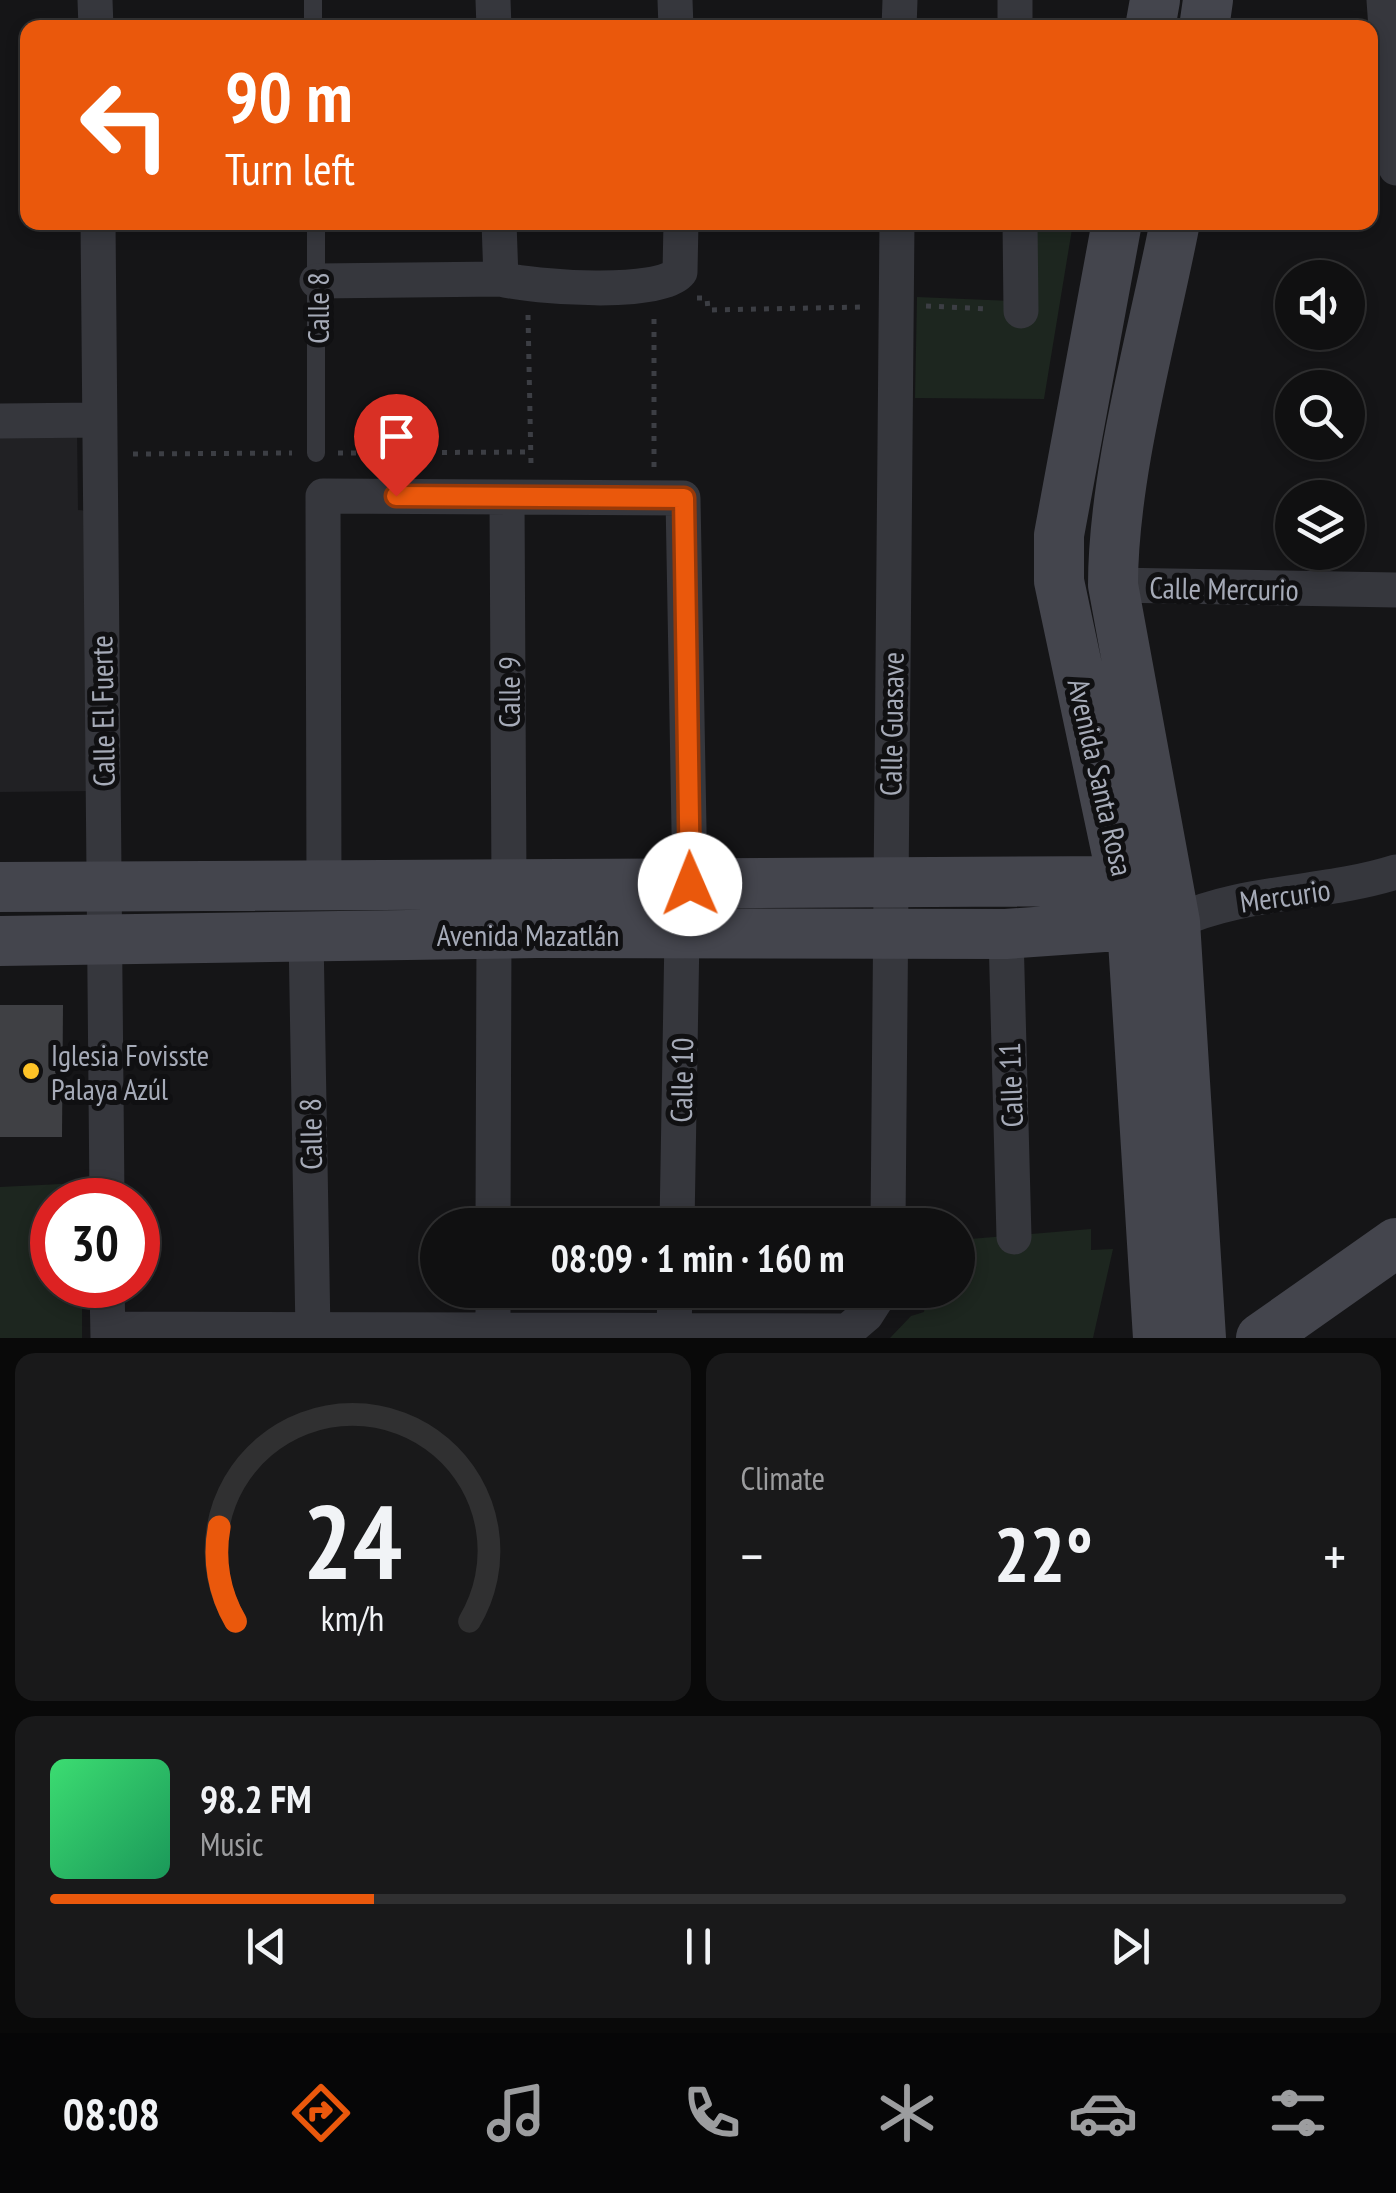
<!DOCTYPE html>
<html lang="en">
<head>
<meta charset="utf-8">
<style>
  :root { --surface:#101011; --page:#19191a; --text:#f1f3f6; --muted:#9c9d9f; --line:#303031; --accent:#ea580c }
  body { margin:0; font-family:"PT Sans Narrow",sans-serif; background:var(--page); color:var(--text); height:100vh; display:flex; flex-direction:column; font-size:38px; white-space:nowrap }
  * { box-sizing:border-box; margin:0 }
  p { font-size:32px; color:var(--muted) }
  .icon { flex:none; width:55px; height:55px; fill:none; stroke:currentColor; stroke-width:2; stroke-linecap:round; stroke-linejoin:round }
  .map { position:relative; height:1338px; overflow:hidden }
  .drawer { display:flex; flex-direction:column; gap:15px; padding:15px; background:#090909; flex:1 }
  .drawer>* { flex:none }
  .hud { position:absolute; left:20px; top:20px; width:1358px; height:210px; border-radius:20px; box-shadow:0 5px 15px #0003,0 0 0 2px var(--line); background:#ea580c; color:#fff; overflow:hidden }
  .controls { position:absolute; left:1275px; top:260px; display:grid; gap:20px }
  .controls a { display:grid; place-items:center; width:90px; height:90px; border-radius:50%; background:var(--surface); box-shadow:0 5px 15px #0003,0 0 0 2px var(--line); font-size:50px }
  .speed { position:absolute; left:30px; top:1178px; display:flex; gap:20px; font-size:50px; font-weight:700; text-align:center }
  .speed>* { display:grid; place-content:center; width:130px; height:130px; border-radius:50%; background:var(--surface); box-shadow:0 5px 15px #0003,0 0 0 2px var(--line); line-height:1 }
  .speed .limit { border:15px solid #d22; background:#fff; color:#111 }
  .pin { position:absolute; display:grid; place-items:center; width:85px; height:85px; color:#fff; margin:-102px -42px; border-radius:50% 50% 50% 0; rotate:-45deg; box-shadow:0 0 10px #0007 }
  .pin .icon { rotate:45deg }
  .me { position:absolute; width:110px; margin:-55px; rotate:359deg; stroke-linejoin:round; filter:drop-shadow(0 0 8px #0008) }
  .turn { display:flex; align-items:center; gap:35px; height:210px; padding:0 40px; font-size:45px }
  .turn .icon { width:130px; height:130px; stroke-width:2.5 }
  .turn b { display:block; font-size:70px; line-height:85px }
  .big { font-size:75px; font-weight:700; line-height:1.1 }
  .drawer .tile { flex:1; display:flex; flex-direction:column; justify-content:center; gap:15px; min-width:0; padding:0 35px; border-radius:20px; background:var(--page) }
  .drawer .dial { align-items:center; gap:0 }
  .dial svg { height:260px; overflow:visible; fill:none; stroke:var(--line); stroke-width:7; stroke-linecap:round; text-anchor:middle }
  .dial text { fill:var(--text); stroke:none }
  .song { display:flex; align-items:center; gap:30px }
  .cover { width:120px; height:120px; border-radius:15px; background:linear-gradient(135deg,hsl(140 70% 55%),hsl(150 70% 35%)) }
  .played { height:10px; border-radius:5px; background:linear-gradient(90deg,var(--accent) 25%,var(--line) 25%) }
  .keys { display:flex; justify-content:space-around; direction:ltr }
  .heat { display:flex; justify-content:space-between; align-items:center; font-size:55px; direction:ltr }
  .drawer .tiles { flex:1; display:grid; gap:15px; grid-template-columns:1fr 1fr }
  .tile:last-child { grid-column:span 2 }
  .trip { position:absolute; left:420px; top:1208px; width:555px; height:100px; border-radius:50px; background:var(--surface); box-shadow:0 5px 15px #0003,0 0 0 2px var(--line); font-weight:700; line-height:100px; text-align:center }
  .dock { display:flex; height:160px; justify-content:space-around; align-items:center; background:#060607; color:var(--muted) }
  .dock .icon { width:70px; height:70px }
  .dock .active { color:var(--accent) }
  .dock b { font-size:45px; color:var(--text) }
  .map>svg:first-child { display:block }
  .built { fill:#212124 }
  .green { fill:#1d261f }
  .building { fill:#3f4044 }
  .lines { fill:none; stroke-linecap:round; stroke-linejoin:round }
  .path { stroke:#3c3e44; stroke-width:5; stroke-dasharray:5 8; stroke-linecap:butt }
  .lane { stroke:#36373d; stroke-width:18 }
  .street { stroke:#36373d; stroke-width:35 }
  .secondary { stroke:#44454d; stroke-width:50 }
  .route-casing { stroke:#983908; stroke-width:25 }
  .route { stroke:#ea580c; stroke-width:18 }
  .poi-dot { fill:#fec327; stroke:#101012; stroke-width:4 }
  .labels { text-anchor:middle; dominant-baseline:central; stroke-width:10; stroke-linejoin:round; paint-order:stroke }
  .street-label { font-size:30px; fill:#a6abb8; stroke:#101012 }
  .poi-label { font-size:30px; fill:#a6abb8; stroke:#101012; text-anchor:start }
</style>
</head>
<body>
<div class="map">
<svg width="1396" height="1338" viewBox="0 0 1396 1338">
  <rect width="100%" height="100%" fill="#151517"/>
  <path class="built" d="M77,430L78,510L90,511L96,791L0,792V431Z"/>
  <path class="green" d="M1011,223H1073L1044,399L915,398L917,297L1012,301Z
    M82,1183V1200H52V1285H82V1338H0V1187Z
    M1091,1229V1250L1113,1249L1093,1338H890L911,1316L924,1312L927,1290H958V1240Z"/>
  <path class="building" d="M0,1005H63L62,1137H0Z"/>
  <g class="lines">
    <path class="path" d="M697,298H707L708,310L865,307
      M926,306L990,309
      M528,315L531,464
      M338,453L531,452
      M133,454L292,453
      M654,467V313"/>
    <path class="lane" d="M313,0V28
      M316,222V453"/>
    <path class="street" d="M95,0L96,28
      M493,0L494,28
      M675,0L676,28
      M1015,0V28
      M1384,0L1396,168
      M899,28L900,0
      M98,222L107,1200
      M499,222L501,279
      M1020,222L1021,311
      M317,281L501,279C532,287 661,297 680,272L681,222
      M0,421L99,420
      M507,497L509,888
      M1113,585L1396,590
      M324,888L323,496L683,498L690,884
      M1175,922C1244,890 1323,895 1396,872
      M1006,934L1014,1237
      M306,935L313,1333
      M493,1225L494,933
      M677,1225L682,934
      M888,1225L897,222
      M107,1285L108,1338
      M108,1329L848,1331
      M493,1329V1290
      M674,1330L675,1290
      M839,1338L866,1315L882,1290"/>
    <path class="secondary" d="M1150,28L1155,0
      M1204,28L1208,0
      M1117,222L1059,535V581L1132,925L1158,1338
      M1175,222C1153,335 1113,473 1113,585L1175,922L1201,1338
      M0,887L1125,881L1168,888
      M0,941L537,933L1006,934L1175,922
      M1261,1338L1396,1243"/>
  </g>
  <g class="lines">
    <g class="route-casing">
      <path id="route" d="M396,496L684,498L690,884"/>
    </g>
    <use href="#route" class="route"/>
  </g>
  <circle class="poi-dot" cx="31" cy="1071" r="10"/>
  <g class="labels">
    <g class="street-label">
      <text transform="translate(317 308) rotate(-90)">Calle 8</text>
      <text transform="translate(1224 588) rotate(1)">Calle Mercurio</text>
      <text transform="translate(508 692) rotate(-90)">Calle 9</text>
      <text transform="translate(102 711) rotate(-91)">Calle El Fuerte</text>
      <text transform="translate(891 724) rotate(-89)">Calle Guasave</text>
      <text transform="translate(1101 777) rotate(77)">Avenida Santa Rosa</text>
      <text transform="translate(1285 895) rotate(-8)">Mercurio</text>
      <text x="528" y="934">Avenida Mazatlán</text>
      <text transform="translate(681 1080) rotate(-89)">Calle 10</text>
      <text transform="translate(1010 1085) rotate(-92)">Calle 11</text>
      <text transform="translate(310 1134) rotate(-91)">Calle 8</text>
    </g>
    <g class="poi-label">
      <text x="51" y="1054">Iglesia Fovisste<tspan x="51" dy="34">Palaya Azúl</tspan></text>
    </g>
  </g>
</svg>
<div class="controls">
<a><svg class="icon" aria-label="sound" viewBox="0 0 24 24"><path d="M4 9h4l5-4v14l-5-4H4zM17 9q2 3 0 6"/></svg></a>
<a><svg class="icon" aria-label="search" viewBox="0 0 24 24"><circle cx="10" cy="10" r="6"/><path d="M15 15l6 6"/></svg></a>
<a><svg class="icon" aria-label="layers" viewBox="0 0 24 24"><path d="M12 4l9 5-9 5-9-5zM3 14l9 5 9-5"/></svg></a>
</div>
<div class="speed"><div class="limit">30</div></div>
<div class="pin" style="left:396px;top:496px;background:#d93025"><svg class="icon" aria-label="arrive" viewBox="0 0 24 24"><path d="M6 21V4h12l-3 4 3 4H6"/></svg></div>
<svg class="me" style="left:690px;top:884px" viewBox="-20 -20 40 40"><circle r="19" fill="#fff"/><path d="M0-13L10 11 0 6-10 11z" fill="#ea580c"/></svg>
<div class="trip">08:09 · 1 min · 160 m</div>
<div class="hud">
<div class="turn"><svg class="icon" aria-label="left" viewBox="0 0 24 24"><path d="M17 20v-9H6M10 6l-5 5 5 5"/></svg><div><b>90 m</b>Turn left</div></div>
</div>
</div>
<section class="drawer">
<div class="tiles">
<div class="tile dial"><svg viewBox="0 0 100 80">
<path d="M14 69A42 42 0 1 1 86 69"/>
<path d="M14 69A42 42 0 0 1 9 40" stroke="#ea580c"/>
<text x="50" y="56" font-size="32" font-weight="700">24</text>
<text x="50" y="72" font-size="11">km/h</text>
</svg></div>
<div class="tile"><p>Climate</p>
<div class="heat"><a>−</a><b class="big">22°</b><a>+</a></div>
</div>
<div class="tile">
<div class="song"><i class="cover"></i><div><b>98.2 FM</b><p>Music</p></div></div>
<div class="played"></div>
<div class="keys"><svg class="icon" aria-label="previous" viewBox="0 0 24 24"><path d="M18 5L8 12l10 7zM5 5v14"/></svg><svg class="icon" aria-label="pause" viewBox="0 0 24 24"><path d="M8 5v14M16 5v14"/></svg><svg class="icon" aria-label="next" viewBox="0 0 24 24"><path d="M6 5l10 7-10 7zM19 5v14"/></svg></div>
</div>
</div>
</section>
<nav class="dock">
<b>08:08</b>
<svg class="icon active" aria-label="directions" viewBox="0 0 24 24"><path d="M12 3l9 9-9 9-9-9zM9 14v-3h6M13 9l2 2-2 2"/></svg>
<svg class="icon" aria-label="music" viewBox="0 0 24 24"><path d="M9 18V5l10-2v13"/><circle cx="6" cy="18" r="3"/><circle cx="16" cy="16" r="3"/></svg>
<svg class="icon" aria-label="phone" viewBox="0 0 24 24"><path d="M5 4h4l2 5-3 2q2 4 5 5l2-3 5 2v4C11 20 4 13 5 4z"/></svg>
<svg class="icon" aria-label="climate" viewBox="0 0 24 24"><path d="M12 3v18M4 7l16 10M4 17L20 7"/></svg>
<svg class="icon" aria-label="car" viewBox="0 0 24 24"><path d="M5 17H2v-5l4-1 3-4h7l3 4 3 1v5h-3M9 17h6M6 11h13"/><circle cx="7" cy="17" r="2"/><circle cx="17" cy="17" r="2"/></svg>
<svg class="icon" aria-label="filters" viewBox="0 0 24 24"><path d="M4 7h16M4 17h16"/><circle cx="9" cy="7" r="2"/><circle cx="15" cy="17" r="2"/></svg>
</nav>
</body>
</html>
